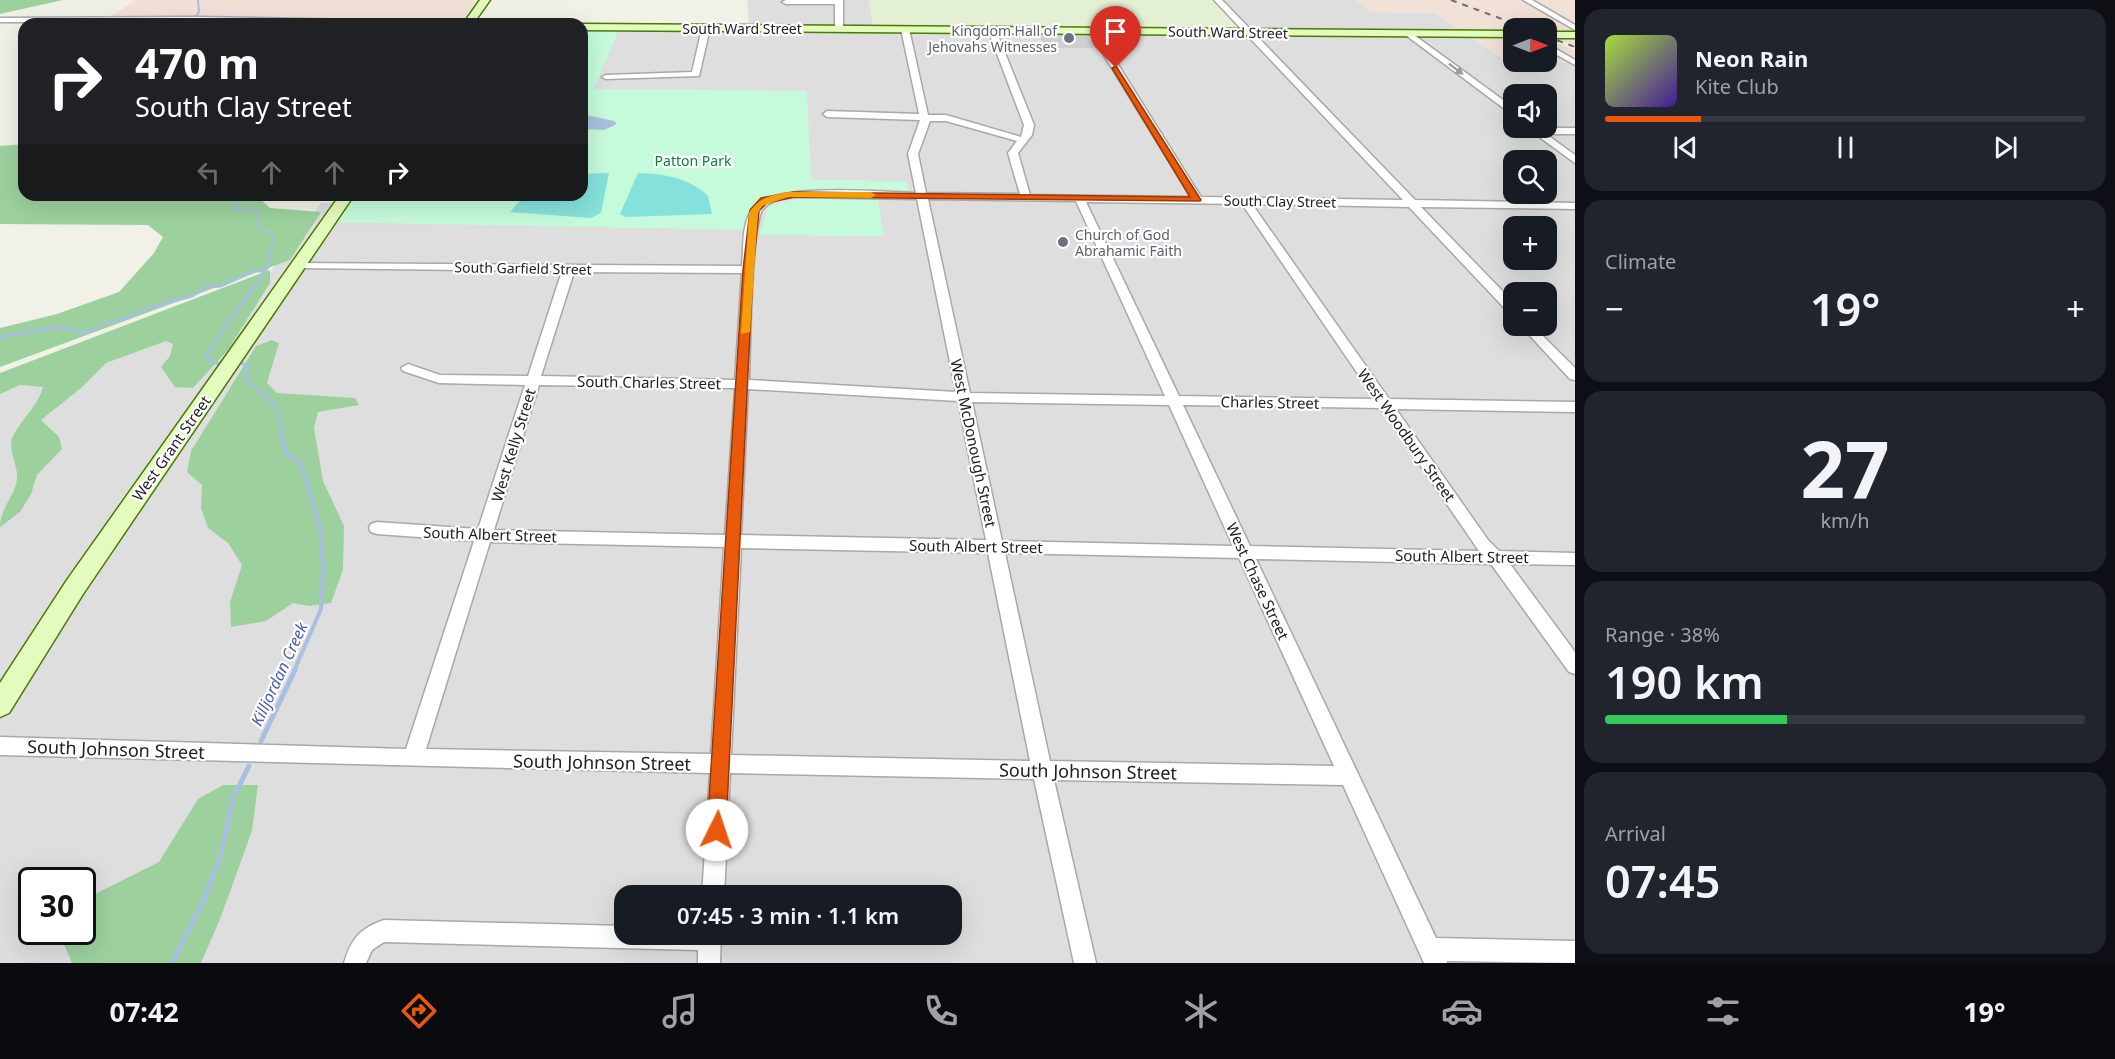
<!DOCTYPE html>
<html lang="en">
<head>
<meta charset="utf-8">
<style>
  :root { --surface:#171b24; --page:#20242c; --text:#f1f3f6; --muted:#9ea1a6; --line:#363941; --accent:#ea580c }
  body { margin:0; font-family:"Noto Sans",sans-serif; background:var(--page); color:var(--text); height:100vh; display:flex; flex-direction:column; font-size:22px; white-space:nowrap }
  * { box-sizing:border-box; margin:0 }
  p { font-size:20px; color:var(--muted) }
  .icon { flex:none; width:33px; height:33px; fill:none; stroke:currentColor; stroke-width:2; stroke-linecap:round; stroke-linejoin:round }
  .map { position:relative; flex:1; overflow:hidden }
  .panel { display:flex; flex-direction:column; gap:9px; padding:9px; background:#0d0f14; width:540px }
  .panel>* { flex:none }
  .hud { position:absolute; left:18px; top:18px; width:570px; height:183px; border-radius:18px; box-shadow:0 6px 24px #0002; background:#202124; color:#fff; overflow:hidden }
  .needle { width:39px; rotate:90deg }
  .buttons { position:absolute; left:1503px; top:18px; display:grid; gap:12px }
  .buttons a { display:grid; place-items:center; width:54px; height:54px; border-radius:12px; background:var(--surface); box-shadow:0 6px 24px #0002; font-size:30px }
  .speed { position:absolute; left:18px; top:867px; display:flex; gap:12px; font-size:30px; font-weight:700; text-align:center }
  .speed>* { display:grid; place-content:center; width:78px; height:78px; border-radius:50%; background:var(--surface); box-shadow:0 6px 24px #0002; line-height:1 }
  .speed .limit { border:3px solid #111; border-radius:9px; background:#fff; color:#111 }
  .pin { position:absolute; display:grid; place-items:center; width:51px; height:51px; color:#fff; margin:-62px -26px; border-radius:50% 50% 50% 0; rotate:-45deg; box-shadow:0 0 6px #0007 }
  .pin .icon { rotate:45deg }
  .me { position:absolute; width:66px; margin:-33px; rotate:4deg; stroke-linejoin:round; filter:drop-shadow(0 0 4px #0008) }
  .turn { display:flex; align-items:center; gap:21px; height:126px; padding:0 18px; font-size:27px }
  .turn .icon { width:78px; height:78px; stroke-width:2.5 }
  .turn b { display:block; font-size:42px; line-height:51px }
  .lanes { display:flex; align-items:center; height:57px; padding:0 18px; background:#0003; justify-content:center; gap:30px; direction:ltr }
  .lanes .off { opacity:.35 }
  .big { font-size:45px; font-weight:600; line-height:1.1 }
  .panel .card { flex:1; display:flex; flex-direction:column; justify-content:center; gap:9px; min-width:0; padding:0 21px; border-radius:18px; background:var(--page) }
  .panel .dial { align-items:center; gap:0 }
  .dial b { font-size:78px; line-height:1 }
  .song { display:flex; align-items:center; gap:18px }
  .cover { width:72px; height:72px; border-radius:9px; background:linear-gradient(135deg,hsl(80 70% 55%),hsl(260 70% 35%)) }
  .played { height:6px; border-radius:3px; background:linear-gradient(90deg,var(--accent) 20%,var(--line) 20%) }
  .keys { display:flex; justify-content:space-around; direction:ltr }
  .heat { display:flex; justify-content:space-between; align-items:center; font-size:33px; direction:ltr }
  .charge { height:9px; border-radius:4px; background:linear-gradient(90deg,#34c759 38%,var(--line) 0) }
  .trip { position:absolute; left:614px; top:885px; width:348px; height:60px; border-radius:18px; background:var(--surface); box-shadow:0 6px 24px #0002; font-weight:600; line-height:60px; text-align:center }
  .tab-bar { display:flex; height:96px; justify-content:space-around; align-items:center; background:#090b0e; color:var(--muted) }
  .tab-bar .icon { width:42px; height:42px }
  .tab-bar .selected { color:var(--accent) }
  .tab-bar b { font-size:27px; color:var(--text) }
  main { display:flex; flex:1; min-height:0 }
  .map>svg:first-child { display:block }
  .residential { fill:#dfdede; fill-rule:evenodd }
  .commercial { fill:#f2e1d7 }
  .religious { fill:#cfcfcf }
  .farmland { fill:#e4f0d3 }
  .forest { fill:#9cd19e }
  .park { fill:#c5fadb }
  .pitch { fill:#85e1db }
  .water { fill:#a8c0df }
  .lines { fill:none; stroke-linecap:round; stroke-linejoin:round }
  .stream-far3 { stroke:#a8c0df; stroke-width:2 }
  .stream-far2 { stroke:#a8c0df; stroke-width:3 }
  .stream-far1 { stroke:#a8c0df; stroke-width:4 }
  .stream { stroke:#a8c0df; stroke-width:5 }
  .street-casing { stroke:#a8a8a8; stroke-width:3 }
  .secondary-casing { stroke:#477c04; stroke-width:3 }
  .street { fill:#fff; fill-rule:evenodd }
  .secondary { fill:#e3fbbc; fill-rule:evenodd }
  .rail { stroke:#6f6f6f; stroke-width:2; stroke-dasharray:6 6; stroke-linecap:butt }
  .oneway { fill:#9b9b9b }
  .route { fill:#ea580c; stroke:#983908; stroke-width:1.5 }
  .slow { fill:#f59e0b }
  .worship-dot { fill:#6b7280; stroke:#fff; stroke-width:2 }
  .labels { text-anchor:middle; dominant-baseline:central; stroke-width:4.5; stroke-linejoin:round; paint-order:stroke }
  .far-street-label { font-size:14px; fill:#212121; stroke:#fff }
  .far-worship-label { font-size:14px; fill:#5b616d; stroke:#fff; text-anchor:end }
  .far-park-label { font-size:14px; fill:#0a833c; stroke:#fff }
  .street-label { font-size:15px; fill:#212121; stroke:#fff }
  .water-label { font-size:16px; font-style:italic; fill:#4b5db3; stroke:#fff }
  .near-street-label { font-size:18px; fill:#212121; stroke:#fff }
</style>
</head>
<body>
<main>
<div class="map">
<svg width="1575" height="963" viewBox="0 0 1575 963">
  <rect width="100%" height="100%" fill="#f1f1e8"/>
  <path class="residential" d="M747,0H869L874,29L1218,0H1355L1371,12L1435,13L1506,60L1575,63V963H0V383L247,304L321,203H341L347,195H582V24L469,23H749ZM1514,94H1546V128H1514ZM1514,160H1546V194H1514ZM1514,226H1546V260H1514ZM1514,292H1546V326H1514ZM32,880H82V932H32ZM624,896H951V934H624Z"/>
  <path class="commercial" d="M136,0H485L468,24L107,19Z
    M1355,0H1575V45L1547,37L1546,28H1514L1513,60H1506L1435,13L1370,12Z
    M1546,39L1575,50V63L1547,61Z"/>
  <path class="religious" d="M1038,33L1085,34L1096,48H1045Z"/>
  <path class="farmland" d="M869,0H1218L1249,32L874,29Z"/>
  <path class="forest" d="M0,0H63L0,14Z
    M24,144V195H256L270,208L321,212L290,260L0,367V328L57,314L119,292L154,253L163,237L148,225L0,224V146Z
    M270,270V283L228,350L193,388L175,387L161,367L170,356L173,344L166,341L106,363L81,388L41,420L59,437L62,449L37,475L31,494L20,512L0,527C0,506 18,494 17,475C17,462 6,448 14,434C23,417 38,406 43,387L20,385L0,394V373Z
    M272,340L279,343L267,383L277,393L355,398L359,405L318,412L314,428L323,481L344,526L343,570L331,603L309,606L293,603L266,621L231,627L230,602L242,565L228,543L208,528L201,508L202,485L187,472L191,451L256,346Z
    M223,785H258L252,831L220,919L201,963H72L59,932H82L83,908L97,893L159,862L198,799Z"/>
  <path class="park" d="M582,30L618,31L594,89L807,91L811,180L907,181L909,191H798L793,194L764,200L752,230L328,222L347,195H582Z
    M794,199H878L884,236L760,235L768,206Z"/>
  <path class="pitch" d="M609,173L601,213L591,218L510,212L525,195H582V174Z
    M638,173C664,174 688,177 708,196L712,214L626,217L620,214Z"/>
  <path class="water" d="M582,114L614,121L617,124L604,130L582,129Z"/>
  <g class="lines">
    <path class="stream-far3" d="M190,24L199,12L198,0
      M246,195L233,209H256L260,214L258,225L273,236L269,258"/>
    <path class="stream-far2" d="M0,337L59,327L86,333L107,322L128,318L144,309L192,296L207,287L221,286L255,271H265
      M240,362L248,367L245,371L248,382C275,404 280,403 282,441
      M221,364L211,362L206,354L268,267L270,257"/>
    <path class="stream-far1" d="M282,439L286,454L300,461L320,527L323,566L321,609L294,671"/>
    <path class="stream" d="M261,741L295,670
      M172,963L204,900L221,854L233,798L249,766"/>
    <g class="street-casing">
      <path id="street" d="M786,0H843V29L839,31L835,29V4H786L782,2Z
        M1214,0H1222L1415,200L1575,203V209L1421,207L1514,303V315L1510,314L1409,207L1252,204L1389,399L1575,402V412L1396,409L1488,540L1499,551L1575,553V565L1510,564L1575,652V674L1569,672L1491,564L1256,559L1436,938L1575,941V963L1447,961V963H1424L1343,785L1054,780L1096,963H1074L1034,779L730,773L724,896H702L710,773L0,755V737L406,749L474,541L377,534L371,532L369,528L371,524L377,522L478,529L525,385L439,383L403,371L401,368L408,364L440,375L528,376L562,271L298,268L294,267V263L742,266C744,248 741,224 753,208C771,182 883,192 916,193L908,154L920,120L827,117L823,114L827,111L919,114L901,29L905,27L909,29L928,115H946L1021,137L1024,125L988,30L995,28L1034,125L1032,135L1018,153L1030,195L1191,197L1089,31L1093,29L1097,31L1201,197L1403,200ZM930,121H946L1017,141L1008,153L1020,194L926,193L918,154ZM797,197L917,199L956,392L749,380C750,354 751,222 763,209C771,199 785,198 797,197ZM928,199L1076,201L1165,396L970,393ZM1086,202L1242,204L1375,399L1179,396ZM574,272L742,273L735,380L541,376ZM539,385L735,388L725,535L494,530ZM748,389L958,401L986,540L741,535ZM972,402L1169,405L1233,546L1002,541ZM1183,405L1381,408L1479,551L1250,546ZM490,542L724,547L711,754L426,749ZM741,548L988,553L1030,761L731,755ZM1005,553L1239,558L1334,766L1050,761Z
        M1523,0H1532L1575,25V30Z
        M197,17L461,22L465,24L0,22V18Z
        M706,26L710,28L699,76L606,79L602,77L606,75L692,72L702,28Z
        M1410,32L1514,108V116L1407,36Z
        M1546,43L1575,60V65L1546,49Z
        M1527,128H1575V134H1546L1575,155V163Z
        M1521,326H1533L1575,368V380L1570,379Z
        M384,920L624,926V934H721L720,963H698V950L384,942L372,950L366,963H344C351,939 360,928 384,920Z"/>
    </g>
    <g class="secondary-casing">
      <path id="secondary" d="M480,0H490L473,24H463Z
        M581,24H582L1514,31V37L582,30Z
        M1546,32H1575V38H1546Z
        M340,195H354L83,594L9,713L0,717V683L67,580Z"/>
    </g>
    <use href="#street" class="street"/>
    <use href="#secondary" class="secondary"/>
    <path class="rail" d="M1451,0L1526,28
      M1546,36L1575,47"/>
  </g>
  <defs><path id="oneway-solid" d="M-6-.8H1V-3.2L6.5 0L1 3.2V.8H-6Z" transform="scale(1.5)"/></defs>
  <use class="oneway" href="#oneway-solid" transform="translate(1456 69) rotate(37)"/>
  <path class="route" d="M1116,66L1201,200L1200,201L794,197L767,203L759,211L753,270L726,830L724,836L717,839L710,836L707,830L743,270L750,210L761,198L794,192L1190,197L1112,68Z"/>
  <path class="slow" d="M788,192H871L876,195L871,198L788,197L762,206L758,213L750,332L741,334L749,213C758,198 771,195 788,192Z"/>
  <g class="worship-dot">
    <circle cx="1069" cy="38" r="6"/>
    <circle cx="1063" cy="242" r="6"/>
  </g>
  <g class="labels">
    <g class="far-street-label">
      <text x="742" y="28">South Ward Street</text>
      <text transform="translate(1228 32) rotate(1)">South Ward Street</text>
      <text transform="translate(1280 201) rotate(1)">South Clay Street</text>
      <text transform="translate(523 268) rotate(1)">South Garfield Street</text>
    </g>
    <g class="far-worship-label">
      <text x="1057" y="30">Kingdom Hall of<tspan x="1057" dy="16">Jehovahs Witnesses</tspan></text>
      <text x="1075" y="234" text-anchor="start">Church of God<tspan x="1075" dy="16">Abrahamic Faith</tspan></text>
    </g>
    <g class="far-park-label">
      <text x="693" y="160">Patton Park</text>
    </g>
    <g class="street-label">
      <text transform="translate(649 382) rotate(1)">South Charles Street</text>
      <text transform="translate(1270 402) rotate(1)">Charles Street</text>
      <text transform="translate(1407 435) rotate(55)">West Woodbury Street</text>
      <text transform="translate(974 443) rotate(78)">West McDonough Street</text>
      <text transform="translate(513 445) rotate(-73)">West Kelly Street</text>
      <text transform="translate(171 448) rotate(-55)">West Grant Street</text>
      <text transform="translate(490 534) rotate(2)">South Albert Street</text>
      <text transform="translate(976 546) rotate(1)">South Albert Street</text>
      <text transform="translate(1462 556) rotate(1)">South Albert Street</text>
      <text transform="translate(1258 581) rotate(65)">West Chase Street</text>
    </g>
    <g class="water-label">
      <text transform="translate(279 674) rotate(-65)">Killjordan Creek</text>
    </g>
    <g class="near-street-label">
      <text transform="translate(116 749) rotate(2)">South Johnson Street</text>
      <text transform="translate(602 762) rotate(1)">South Johnson Street</text>
      <text transform="translate(1088 771) rotate(1)">South Johnson Street</text>
    </g>
  </g>
</svg>
<div class="buttons">
<a><svg class="needle" viewBox="-14 -14 28 28"><path d="M0-13l5 13h-10z" fill="#e53935"/><path d="M0 13l5-13h-10z" fill="#9ea1a6"/></svg></a>
<a><svg class="icon" aria-label="sound" viewBox="0 0 24 24"><path d="M4 9h4l5-4v14l-5-4H4zM17 9q2 3 0 6"/></svg></a>
<a><svg class="icon" aria-label="search" viewBox="0 0 24 24"><circle cx="10" cy="10" r="6"/><path d="M15 15l6 6"/></svg></a>
<a>+</a>
<a>−</a>
</div>
<div class="speed"><div class="limit">30</div></div>
<div class="pin" style="left:1116px;top:68px;background:#d93025"><svg class="icon" aria-label="arrive" viewBox="0 0 24 24"><path d="M6 21V4h12l-3 4 3 4H6"/></svg></div>
<svg class="me" style="left:717px;top:830px" viewBox="-20 -20 40 40"><circle r="19" fill="#fff"/><path d="M0-13L10 11 0 6-10 11z" fill="#ea580c"/></svg>
<div class="trip">07:45 · 3 min · 1.1 km</div>
<div class="hud">
<div class="turn"><svg class="icon" aria-label="right" viewBox="0 0 24 24"><path d="M7 20v-9h11M14 6l5 5-5 5"/></svg><div><b>470 m</b>South Clay Street</div></div>
<div class="lanes"><svg class="icon off" aria-label="left" viewBox="0 0 24 24"><path d="M17 20v-9H6M10 6l-5 5 5 5"/></svg><svg class="icon off" aria-label="ahead" viewBox="0 0 24 24"><path d="M12 20V5M6 11l6-6 6 6"/></svg><svg class="icon off" aria-label="ahead" viewBox="0 0 24 24"><path d="M12 20V5M6 11l6-6 6 6"/></svg><svg class="icon" aria-label="right" viewBox="0 0 24 24"><path d="M7 20v-9h11M14 6l5 5-5 5"/></svg></div>
</div>
</div>
<section class="panel">
<div class="card">
<div class="song"><i class="cover"></i><div><b>Neon Rain</b><p>Kite Club</p></div></div>
<div class="played"></div>
<div class="keys"><svg class="icon" aria-label="previous" viewBox="0 0 24 24"><path d="M18 5L8 12l10 7zM5 5v14"/></svg><svg class="icon" aria-label="pause" viewBox="0 0 24 24"><path d="M8 5v14M16 5v14"/></svg><svg class="icon" aria-label="next" viewBox="0 0 24 24"><path d="M6 5l10 7-10 7zM19 5v14"/></svg></div>
</div>
<div class="card"><p>Climate</p>
<div class="heat"><a>−</a><b class="big">19°</b><a>+</a></div>
</div>
<div class="card dial"><b>27</b><p>km/h</p></div>
<div class="card"><p>Range · 38%</p><b class="big">190 km</b><div class="charge"></div></div>
<div class="card"><p>Arrival</p><b class="big">07:45</b></div>
</section>
</main>
<nav class="tab-bar">
<b>07:42</b>
<svg class="icon selected" aria-label="directions" viewBox="0 0 24 24"><path d="M12 3l9 9-9 9-9-9zM9 14v-3h6M13 9l2 2-2 2"/></svg>
<svg class="icon" aria-label="music" viewBox="0 0 24 24"><path d="M9 18V5l10-2v13"/><circle cx="6" cy="18" r="3"/><circle cx="16" cy="16" r="3"/></svg>
<svg class="icon" aria-label="phone" viewBox="0 0 24 24"><path d="M5 4h4l2 5-3 2q2 4 5 5l2-3 5 2v4C11 20 4 13 5 4z"/></svg>
<svg class="icon" aria-label="climate" viewBox="0 0 24 24"><path d="M12 3v18M4 7l16 10M4 17L20 7"/></svg>
<svg class="icon" aria-label="car" viewBox="0 0 24 24"><path d="M5 17H2v-5l4-1 3-4h7l3 4 3 1v5h-3M9 17h6M6 11h13"/><circle cx="7" cy="17" r="2"/><circle cx="17" cy="17" r="2"/></svg>
<svg class="icon" aria-label="filters" viewBox="0 0 24 24"><path d="M4 7h16M4 17h16"/><circle cx="9" cy="7" r="2"/><circle cx="15" cy="17" r="2"/></svg>
<b>19°</b>
</nav>
</body>
</html>
